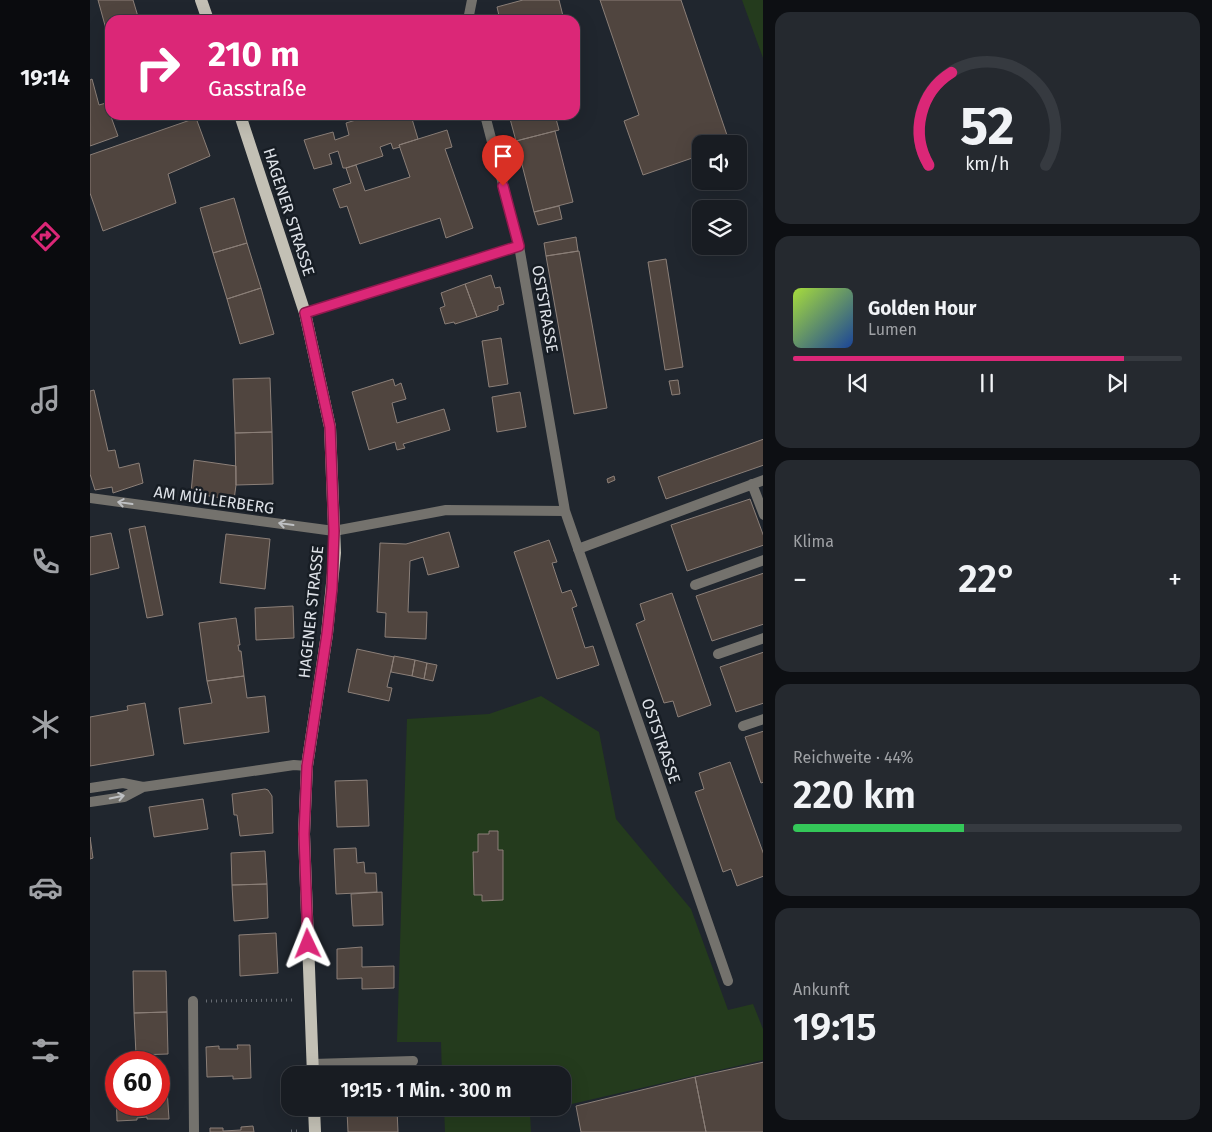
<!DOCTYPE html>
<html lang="de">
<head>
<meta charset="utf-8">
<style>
  :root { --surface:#181c22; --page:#25292f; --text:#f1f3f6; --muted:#9fa1a5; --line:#363a40; --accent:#db2777 }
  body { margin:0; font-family:"Fira Sans",sans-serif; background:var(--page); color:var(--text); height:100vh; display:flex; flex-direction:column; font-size:19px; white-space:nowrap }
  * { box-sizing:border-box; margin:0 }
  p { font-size:16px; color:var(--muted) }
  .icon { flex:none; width:28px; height:28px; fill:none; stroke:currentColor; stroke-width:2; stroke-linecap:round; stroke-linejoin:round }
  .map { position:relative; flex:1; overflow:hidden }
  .details { display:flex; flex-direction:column; gap:12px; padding:12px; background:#0d0f13; width:449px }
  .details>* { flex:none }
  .hud { position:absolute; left:15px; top:15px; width:475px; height:105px; border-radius:15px; box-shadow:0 5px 20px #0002,0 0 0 1px var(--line); background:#db2777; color:#fff; overflow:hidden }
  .buttons { position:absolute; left:602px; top:135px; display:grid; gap:10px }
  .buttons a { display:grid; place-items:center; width:55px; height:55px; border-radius:10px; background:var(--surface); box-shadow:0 5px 20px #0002,0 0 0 1px var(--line); font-size:25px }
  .speed { position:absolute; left:15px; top:1051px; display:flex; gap:10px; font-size:25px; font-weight:700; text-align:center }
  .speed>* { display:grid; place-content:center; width:65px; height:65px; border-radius:50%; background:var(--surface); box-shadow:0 5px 20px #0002,0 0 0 1px var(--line); line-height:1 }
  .speed .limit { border:8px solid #d22; background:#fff; color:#111 }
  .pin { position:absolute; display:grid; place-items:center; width:42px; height:42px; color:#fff; margin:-51px -21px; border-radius:50% 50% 50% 0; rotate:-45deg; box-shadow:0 0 5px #0007 }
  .pin .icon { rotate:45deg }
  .me { position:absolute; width:55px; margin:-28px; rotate:358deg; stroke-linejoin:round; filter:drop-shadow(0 0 4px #0008) }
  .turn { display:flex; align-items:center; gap:18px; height:105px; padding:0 20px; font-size:22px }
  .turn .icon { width:65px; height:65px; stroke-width:2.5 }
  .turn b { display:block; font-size:35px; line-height:42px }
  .big { font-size:38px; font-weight:600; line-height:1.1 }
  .details .tile { flex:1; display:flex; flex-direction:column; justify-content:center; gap:8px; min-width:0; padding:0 18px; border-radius:15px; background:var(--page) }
  .details .dial { align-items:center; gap:0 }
  .dial svg { height:130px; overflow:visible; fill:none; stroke:var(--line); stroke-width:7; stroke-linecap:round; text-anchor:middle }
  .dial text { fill:var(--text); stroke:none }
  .song { display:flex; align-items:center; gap:15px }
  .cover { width:60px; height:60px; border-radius:8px; background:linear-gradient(135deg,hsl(80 70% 55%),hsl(220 70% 35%)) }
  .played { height:5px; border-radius:2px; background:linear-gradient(90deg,var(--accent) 85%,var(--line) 85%) }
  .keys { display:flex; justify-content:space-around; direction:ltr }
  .heat { display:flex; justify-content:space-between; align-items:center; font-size:28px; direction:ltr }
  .charge { height:8px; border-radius:4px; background:linear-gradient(90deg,#34c759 44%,var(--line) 0) }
  .trip { position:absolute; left:191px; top:1066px; width:290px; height:50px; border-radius:15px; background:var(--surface); box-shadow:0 5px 20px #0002,0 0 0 1px var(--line); font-weight:600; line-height:50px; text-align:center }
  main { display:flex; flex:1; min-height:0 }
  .menu { display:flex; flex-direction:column; width:90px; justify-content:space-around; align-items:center; background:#0a0b0e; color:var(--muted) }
  .menu .icon { width:35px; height:35px }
  .menu .current { color:var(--accent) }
  .menu b { font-size:22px; color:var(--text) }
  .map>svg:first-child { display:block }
  .green { fill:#243b1d }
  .building { fill:#50453f; stroke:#8b7f78 }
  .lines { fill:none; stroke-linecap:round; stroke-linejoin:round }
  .path { stroke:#676c73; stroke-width:3; stroke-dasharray:1 4; stroke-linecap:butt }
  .lane { stroke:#74726d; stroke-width:10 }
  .street { stroke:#74726d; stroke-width:10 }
  .primary { stroke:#c3c0b5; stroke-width:12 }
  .oneway { stroke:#bec0c3 }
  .route-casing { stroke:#8e194d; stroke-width:12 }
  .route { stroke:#db2777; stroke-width:9 }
  .labels { text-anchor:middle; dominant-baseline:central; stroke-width:5; stroke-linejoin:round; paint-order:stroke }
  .street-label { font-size:16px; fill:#dee2e8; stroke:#171d24 }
</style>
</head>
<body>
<main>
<nav class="menu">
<b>19:14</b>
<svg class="icon current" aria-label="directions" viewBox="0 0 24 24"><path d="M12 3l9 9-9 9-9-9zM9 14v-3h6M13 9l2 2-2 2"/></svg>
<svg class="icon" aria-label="music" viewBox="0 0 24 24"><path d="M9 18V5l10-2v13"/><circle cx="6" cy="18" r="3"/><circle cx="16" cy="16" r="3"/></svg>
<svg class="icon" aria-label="phone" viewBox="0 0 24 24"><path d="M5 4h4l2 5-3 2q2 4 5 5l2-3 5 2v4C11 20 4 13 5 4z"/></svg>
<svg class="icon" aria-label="climate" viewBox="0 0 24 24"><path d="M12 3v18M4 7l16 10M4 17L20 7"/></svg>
<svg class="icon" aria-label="car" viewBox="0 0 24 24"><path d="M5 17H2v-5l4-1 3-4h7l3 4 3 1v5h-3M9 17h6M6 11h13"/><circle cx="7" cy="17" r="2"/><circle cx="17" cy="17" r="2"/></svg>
<svg class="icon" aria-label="filters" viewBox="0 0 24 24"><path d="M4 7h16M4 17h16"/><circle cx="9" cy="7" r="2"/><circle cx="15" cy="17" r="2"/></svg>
</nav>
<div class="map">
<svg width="674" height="1132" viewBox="0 0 674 1132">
  <rect width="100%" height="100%" fill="#20262e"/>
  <path class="green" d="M652,0H673V58Z
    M451,696L509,732L526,819L601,909L638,1010L663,1004L673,1029V1060L473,1106L472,1075H352L351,1042H307L317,719L399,714Z
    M354,1108H467L440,1114L441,1132H355Z"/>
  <path class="building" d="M8,0H43L49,20H20V28L16,29Z
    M433,0H469L474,20H410L407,7Z
    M510,0H591L640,144H611V155L553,175L534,121L549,115Z
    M2,79L9,105L16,103L28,136L0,146V80Z
    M291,115H326L327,118L322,119L328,139L309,145L310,147L303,149L301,143L290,147L293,156L256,168H253L248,151L239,154L242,164L224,169L214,140L243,132L245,140L259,135L256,123L279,116L280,119L291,116Z
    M419,115H465L469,130L426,141Z
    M106,118L120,156L78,174L86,203L13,231L0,193V155Z
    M357,130L362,147L355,149L383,228L356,238L350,218L270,244L257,206L250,208L243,189L261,183L256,168L266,165L275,191L320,177L309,145Z
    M465,131L483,202L444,212L426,141Z
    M144,198L157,243L123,253L110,208Z
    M469,206L472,219L448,225L444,212Z
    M486,237L488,251L456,256L454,243Z
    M157,243L171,288L137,299L123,253Z
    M489,251L517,408L484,414L456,256Z
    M576,259L593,367L575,370L558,262Z
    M401,275L405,288L410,287L414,304L408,306V310L387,317L375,284Z
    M375,284L387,317L365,324L364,322L355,324L350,308L355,306L351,293Z
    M171,288L184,334L150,344L137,299Z
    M411,338L418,384L399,387L392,341Z
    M180,378L182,432L145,433L143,379Z
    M303,379L305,386L311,383L316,399L302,403L307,423L354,409L360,430L313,444L315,448L307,450L305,442L279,450L262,392Z
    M588,380L590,394L582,395L579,381Z
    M4,390L18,451L25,450L29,468L49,463L53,483L23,493L22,487L5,490L0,474V391Z
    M430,392L436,427L407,432L402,397Z
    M182,432L183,484L146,485L145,433Z
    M674,439V465L576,499L568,477Z
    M104,460L146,466V485L144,500L101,493Z
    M524,476L525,480L518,483L517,479Z
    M660,499L674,537V545L597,571L581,525Z
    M55,526L73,615L57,618L39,529Z
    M359,532L369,567L338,575L333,557L320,561L318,612H337L336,639L295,637L296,613L287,612L290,543L316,544Z
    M21,533L29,568L0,575V537Z
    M136,534L180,539L175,589L130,583Z
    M459,540L467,562L462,563L472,593L481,590L487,606L482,608L495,648L503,646L509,665L467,679L424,552Z
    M674,573V624L622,641L606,596Z
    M582,593L621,705L588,717L583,701L574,703L546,624L555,620L550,604Z
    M203,606L204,638L166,640L165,608Z
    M146,618L150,645H148L149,651H151L154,676L117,681L109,623Z
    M267,649L304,657L297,687L302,688L299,701L258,692Z
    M674,652V703L646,712L630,667Z
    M304,656L325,660L322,676L301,672Z
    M325,660L337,663L334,679L322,676Z
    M337,663L347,665L343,681L334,679Z
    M154,676L157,698L175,696L179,732L94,744L89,708L122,703L117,681Z
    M55,703L64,755L0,766V717L38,710L37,706Z
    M674,731V782L671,783L655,737Z
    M640,762L674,855V876L647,886L641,869L633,872L605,792L614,789L609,773Z
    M277,780L279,826L247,827L245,781Z
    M175,789L178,790L182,796L183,833L150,836L147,815H144L142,794Z
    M113,799L118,829L64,837L59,807Z
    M399,831H408V850H413V900L392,901V895H384L383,852H388V834H399Z
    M0,837L3,858L0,859Z
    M266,848L267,863L274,862L275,873H286L287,892L246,894L244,849Z
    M175,851L177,884L142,885L141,853Z
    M177,884L178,918L144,921L142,885Z
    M292,892L293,925L263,926L261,894Z
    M186,933L188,973L150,976L149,935Z
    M272,947V967L304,966V988L272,989V978L247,979V949Z
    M43,971H76L77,1012L44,1013Z
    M77,1012L78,1054L46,1055L44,1013Z
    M147,1045H160L161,1078L143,1079V1076L117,1077L116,1047L129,1046V1049H148Z
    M674,1062V1132H616L605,1077Z
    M311,1073V1075H285V1074Z
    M605,1077L616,1132H491L486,1106Z
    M77,1089L79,1119H57V1117L47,1118V1120L27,1121L26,1092V1105H69V1090Z
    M286,1108H313L307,1109L308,1132H258L257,1111L286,1110Z
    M163,1126L164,1132H120V1128H133V1131L151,1130V1127Z"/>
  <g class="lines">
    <path class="path" d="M116,1001L205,1000
      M201,1131H211"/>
    <path class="lane" d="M662,484L674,515
      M488,549L674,480
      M605,585L674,560
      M628,654L674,638
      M653,726L674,719"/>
    <path class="street" d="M378,20L382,0
      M395,115L429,246L475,511L638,981
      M215,313L429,246
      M0,498L244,531L356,510L475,511
      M0,788L33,783L53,787
      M0,802L34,797L53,787L204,765L217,766
      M103,1001L104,1132
      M223,1064L323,1061"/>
    <path class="primary" d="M111,0L118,20
      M150,115L215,313L240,427L245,553L237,634L217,766L214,834L223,1075
      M224,1108L225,1132"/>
  </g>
  <defs><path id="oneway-shaft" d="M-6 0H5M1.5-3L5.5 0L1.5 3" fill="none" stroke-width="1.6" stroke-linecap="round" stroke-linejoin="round" transform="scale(1.25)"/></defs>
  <g class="oneway">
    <use href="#oneway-shaft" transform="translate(35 503) rotate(-172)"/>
    <use href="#oneway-shaft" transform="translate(196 524) rotate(-172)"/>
    <use href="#oneway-shaft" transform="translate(27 797) rotate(-11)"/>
  </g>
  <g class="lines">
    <g class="route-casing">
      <path id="route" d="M218,944L214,834L217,766L237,634L242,588L244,531L240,427L215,313L429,246L413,186"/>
    </g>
    <use href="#route" class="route"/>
  </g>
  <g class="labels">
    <g class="street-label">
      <text transform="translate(199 212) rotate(72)">HAGENER STRASSE</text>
      <text transform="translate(455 309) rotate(80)">OSTSTRASSE</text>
      <text transform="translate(124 500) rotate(8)">AM MÜLLERBERG</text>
      <text transform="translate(221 612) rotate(-84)">HAGENER STRASSE</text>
      <text transform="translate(571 741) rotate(71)">OSTSTRASSE</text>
    </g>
  </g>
</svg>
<div class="buttons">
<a><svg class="icon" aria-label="sound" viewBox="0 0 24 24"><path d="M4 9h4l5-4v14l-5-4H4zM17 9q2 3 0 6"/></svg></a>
<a><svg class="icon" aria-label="layers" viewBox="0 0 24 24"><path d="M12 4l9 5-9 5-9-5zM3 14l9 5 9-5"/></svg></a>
</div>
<div class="speed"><div class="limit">60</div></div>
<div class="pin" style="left:413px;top:186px;background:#d93025"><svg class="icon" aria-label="arrive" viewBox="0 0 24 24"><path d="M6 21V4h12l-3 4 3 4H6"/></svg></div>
<svg class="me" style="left:218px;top:944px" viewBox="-20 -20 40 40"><path d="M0-17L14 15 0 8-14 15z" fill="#db2777" stroke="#fff" stroke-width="4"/></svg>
<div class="trip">19:15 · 1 Min. · 300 m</div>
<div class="hud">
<div class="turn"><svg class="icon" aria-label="right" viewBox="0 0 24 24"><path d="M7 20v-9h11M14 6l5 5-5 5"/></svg><div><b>210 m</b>Gasstraße</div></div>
</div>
</div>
<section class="details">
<div class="tile dial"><svg viewBox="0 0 100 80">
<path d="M14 69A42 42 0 1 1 86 69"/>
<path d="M14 69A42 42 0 0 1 28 12" stroke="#db2777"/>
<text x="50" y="56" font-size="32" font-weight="700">52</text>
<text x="50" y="72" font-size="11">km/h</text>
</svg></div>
<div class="tile">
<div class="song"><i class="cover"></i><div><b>Golden Hour</b><p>Lumen</p></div></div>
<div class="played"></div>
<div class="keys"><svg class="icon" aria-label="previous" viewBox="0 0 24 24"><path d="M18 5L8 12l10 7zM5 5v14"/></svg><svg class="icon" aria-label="pause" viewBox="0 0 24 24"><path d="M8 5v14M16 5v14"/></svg><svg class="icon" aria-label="next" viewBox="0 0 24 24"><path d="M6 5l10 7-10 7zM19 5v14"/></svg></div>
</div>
<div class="tile"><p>Klima</p>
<div class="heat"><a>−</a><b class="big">22°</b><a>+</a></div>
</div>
<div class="tile"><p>Reichweite · 44%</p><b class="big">220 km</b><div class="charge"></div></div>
<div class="tile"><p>Ankunft</p><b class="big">19:15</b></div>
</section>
</main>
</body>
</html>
